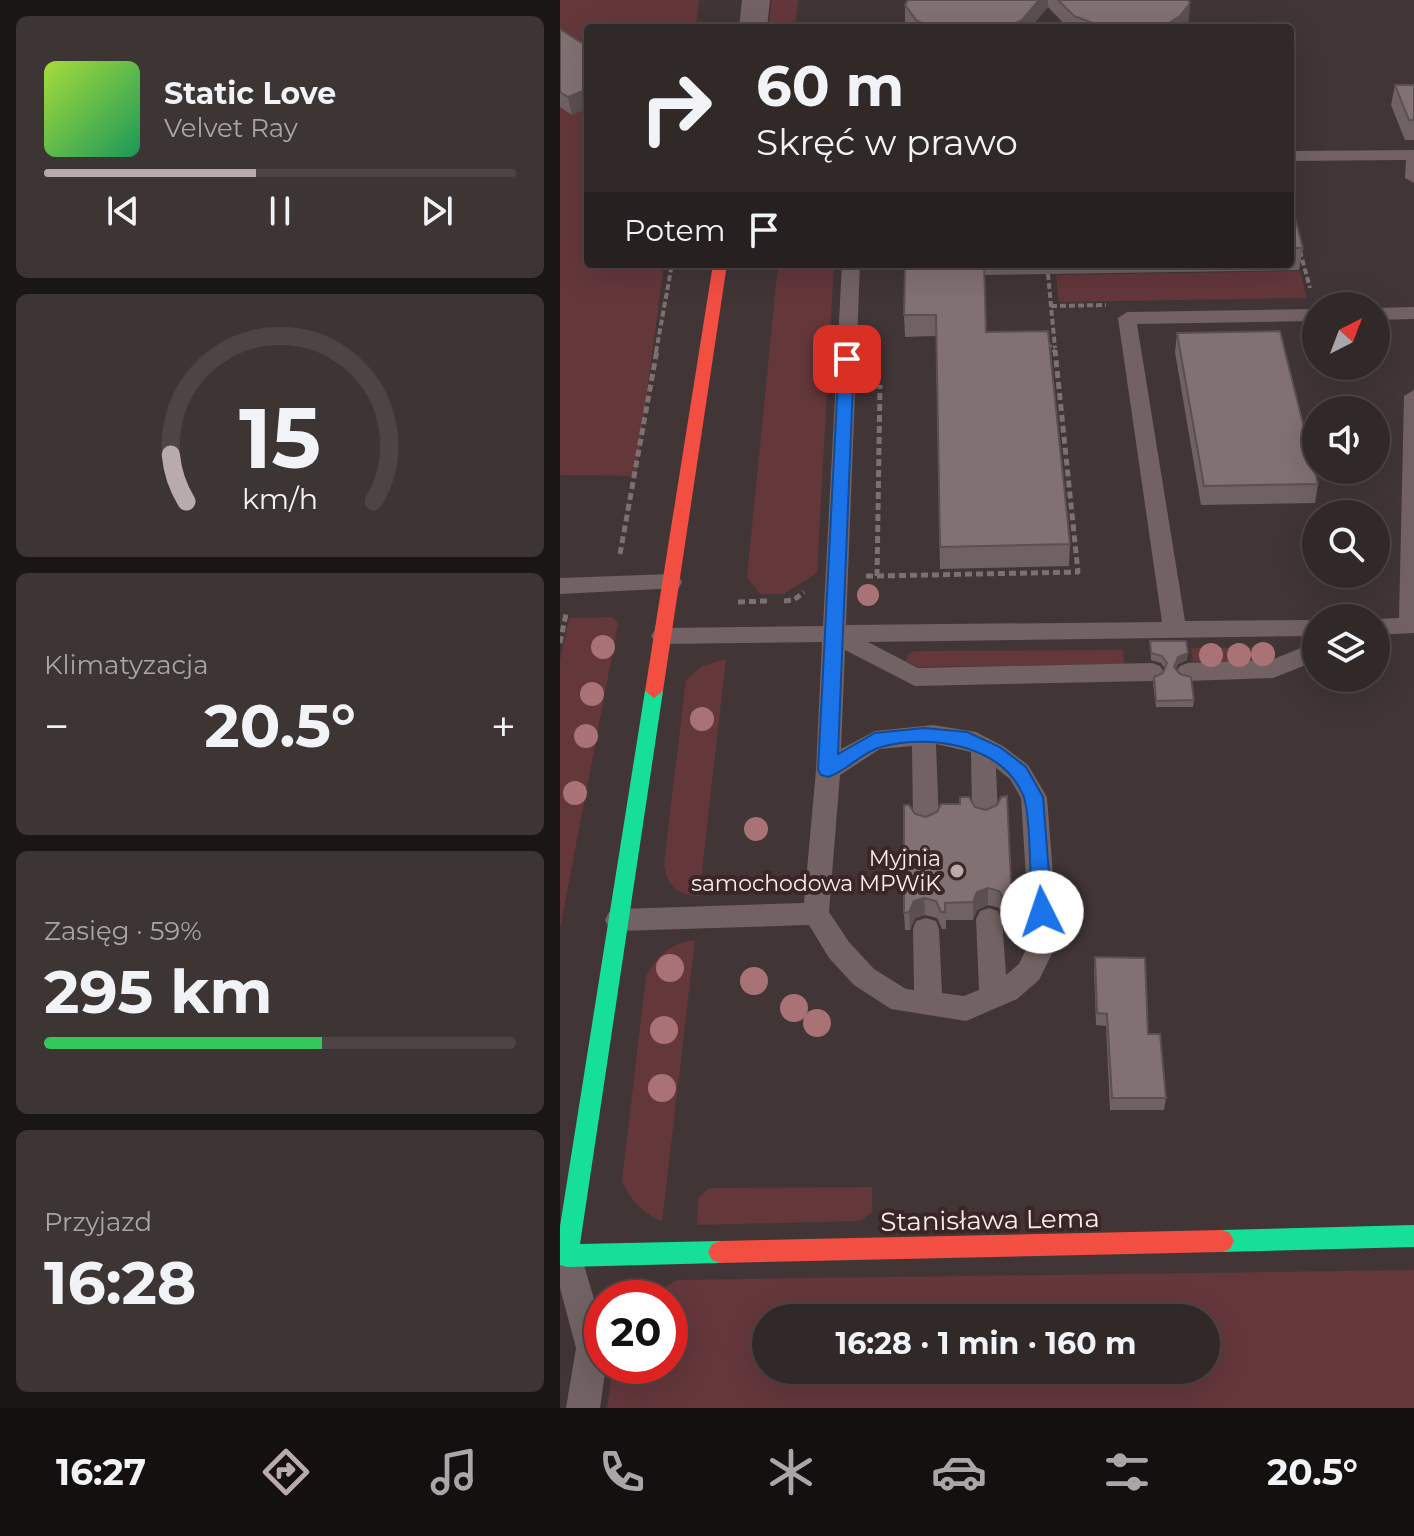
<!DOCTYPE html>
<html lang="pl">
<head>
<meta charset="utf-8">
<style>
  :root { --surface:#312828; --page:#3d3434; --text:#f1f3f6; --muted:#a8a6a8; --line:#4c4445; --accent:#b9abac }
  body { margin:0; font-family:Montserrat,sans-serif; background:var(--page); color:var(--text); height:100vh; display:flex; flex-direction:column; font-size:30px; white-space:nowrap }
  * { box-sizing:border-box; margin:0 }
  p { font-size:26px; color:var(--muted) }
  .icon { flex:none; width:44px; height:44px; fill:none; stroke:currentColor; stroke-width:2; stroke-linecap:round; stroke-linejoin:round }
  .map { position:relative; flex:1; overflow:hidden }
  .drawer { display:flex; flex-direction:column; gap:16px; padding:16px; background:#1b1616; width:560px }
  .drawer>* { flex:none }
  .guide { position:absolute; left:24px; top:24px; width:710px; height:244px; border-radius:8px; box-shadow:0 8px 32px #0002,0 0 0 2px var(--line); background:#312828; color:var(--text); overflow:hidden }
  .needle { width:52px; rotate:42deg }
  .tools { position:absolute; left:742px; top:292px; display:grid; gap:16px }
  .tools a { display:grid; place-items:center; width:88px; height:88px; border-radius:50%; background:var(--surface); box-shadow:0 8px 32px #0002,0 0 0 2px var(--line); font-size:40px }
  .speed { position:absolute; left:24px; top:1280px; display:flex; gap:16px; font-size:40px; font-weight:700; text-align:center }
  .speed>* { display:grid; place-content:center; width:104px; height:104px; border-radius:50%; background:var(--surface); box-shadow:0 8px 32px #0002,0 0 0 2px var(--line); line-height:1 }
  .speed .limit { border:12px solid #d22; background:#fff; color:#111 }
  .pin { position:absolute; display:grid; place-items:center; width:68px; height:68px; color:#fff; margin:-34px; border-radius:16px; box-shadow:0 4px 12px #0006 }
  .me { position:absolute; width:88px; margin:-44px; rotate:356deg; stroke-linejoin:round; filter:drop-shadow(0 0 6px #0008) }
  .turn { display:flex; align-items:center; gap:28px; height:168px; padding:0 40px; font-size:36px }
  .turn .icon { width:104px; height:104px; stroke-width:2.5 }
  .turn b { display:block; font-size:56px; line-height:68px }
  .then { display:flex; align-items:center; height:76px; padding:0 40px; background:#0003; gap:16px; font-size:30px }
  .big { font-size:60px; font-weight:700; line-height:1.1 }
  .drawer .tile { flex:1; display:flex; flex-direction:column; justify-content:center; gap:12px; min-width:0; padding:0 28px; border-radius:12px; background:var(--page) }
  .drawer .dial { align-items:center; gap:0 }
  .dial svg { height:208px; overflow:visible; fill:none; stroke:var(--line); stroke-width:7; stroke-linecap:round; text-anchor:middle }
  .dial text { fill:var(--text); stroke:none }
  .song { display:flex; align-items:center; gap:24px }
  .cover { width:96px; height:96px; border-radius:12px; background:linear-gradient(135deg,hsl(80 70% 55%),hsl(150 70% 35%)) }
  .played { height:8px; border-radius:4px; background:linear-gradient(90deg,var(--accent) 45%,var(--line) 45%) }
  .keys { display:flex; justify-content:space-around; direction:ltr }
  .heat { display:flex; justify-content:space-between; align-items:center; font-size:44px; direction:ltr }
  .charge { height:12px; border-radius:6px; background:linear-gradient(90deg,#34c759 59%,var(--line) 0) }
  .trip { position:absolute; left:192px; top:1304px; width:468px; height:80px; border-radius:40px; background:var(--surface); box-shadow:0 8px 32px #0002,0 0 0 2px var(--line); font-weight:700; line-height:80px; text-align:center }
  .menu { display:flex; height:128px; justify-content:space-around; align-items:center; background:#141010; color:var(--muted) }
  .menu .icon { width:56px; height:56px }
  .menu .selected { color:var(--accent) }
  .menu b { font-size:36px; color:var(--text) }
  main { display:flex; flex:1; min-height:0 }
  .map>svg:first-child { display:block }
  .green { fill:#64373b; fill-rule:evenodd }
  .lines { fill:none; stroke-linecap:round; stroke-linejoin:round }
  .path-far1 { stroke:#7c7071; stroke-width:4; stroke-dasharray:6 3; stroke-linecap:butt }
  .path { stroke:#7c7071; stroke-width:5; stroke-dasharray:7 4; stroke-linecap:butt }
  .lane { fill:#726263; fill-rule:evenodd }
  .street { fill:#726263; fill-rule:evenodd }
  .fast { fill:#16e098; fill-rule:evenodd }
  .jam { fill:#f24e42; fill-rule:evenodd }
  .tree { fill:#a97276 }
  .wall { fill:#706162 }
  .shaded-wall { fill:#5b4f50 }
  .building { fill:#827172; stroke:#5b4f50; stroke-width:2 }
  .route { fill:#1a73e8; stroke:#114b97; stroke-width:2 }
  .poi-dot { fill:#b9abac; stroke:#3b2627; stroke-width:3 }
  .labels { text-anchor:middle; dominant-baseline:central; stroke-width:8; stroke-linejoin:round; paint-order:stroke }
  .poi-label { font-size:22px; fill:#faebec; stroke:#3b2627; text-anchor:end }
  .near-street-label { font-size:26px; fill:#faebec; stroke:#3b2627 }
</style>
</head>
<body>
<main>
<section class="drawer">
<div class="tile">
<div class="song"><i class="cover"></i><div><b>Static Love</b><p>Velvet Ray</p></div></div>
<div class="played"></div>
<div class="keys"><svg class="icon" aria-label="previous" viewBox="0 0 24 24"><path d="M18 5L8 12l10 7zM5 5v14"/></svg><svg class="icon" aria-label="pause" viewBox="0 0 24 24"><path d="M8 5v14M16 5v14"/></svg><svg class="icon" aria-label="next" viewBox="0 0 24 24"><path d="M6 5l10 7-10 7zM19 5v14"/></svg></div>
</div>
<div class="tile dial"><svg viewBox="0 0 100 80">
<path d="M14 69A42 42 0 1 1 86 69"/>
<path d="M14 69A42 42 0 0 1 8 51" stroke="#b9abac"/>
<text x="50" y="56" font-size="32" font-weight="700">15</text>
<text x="50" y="72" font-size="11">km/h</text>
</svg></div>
<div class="tile"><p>Klimatyzacja</p>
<div class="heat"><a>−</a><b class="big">20.5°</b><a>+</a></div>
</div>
<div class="tile"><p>Zasięg · 59%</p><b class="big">295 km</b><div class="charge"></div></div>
<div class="tile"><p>Przyjazd</p><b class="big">16:28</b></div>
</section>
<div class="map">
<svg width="854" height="1408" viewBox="0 0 854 1408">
  <rect width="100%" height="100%" fill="#413536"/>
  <path class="green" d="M0,0H139L136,28H28V264H104L76,476L0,475Z
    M212,0H238L235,28H208Z
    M218,264H274L257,573L224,594H200L187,577Z
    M740,271L747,298L499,302L496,275Z
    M53,617L58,624L0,929V660L9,618Z
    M712,647L714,661L633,662L631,648Z
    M563,650L564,664L358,667L346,661L349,653L355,651Z
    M166,659L139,897C116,893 107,887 104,863L126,680L142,666Z
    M135,940L102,1222C82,1212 72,1202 62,1181L86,976C98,955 111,943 135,940Z
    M312,1187V1212L300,1221L137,1225L138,1198L149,1188Z
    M854,1270V1408H47L53,1366H110V1298H84L117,1280ZM206,1318H646V1370H206Z"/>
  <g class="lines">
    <path class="path-far1" d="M740,251L750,288
      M488,274L495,348
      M491,306L546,305
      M487,343L495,352
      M96,352L112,264"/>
    <path class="path" d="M60,554L97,350
      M306,576H317L320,385
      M317,576L518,572L495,350
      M224,601L234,600L244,592
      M178,602L207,601
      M0,643L6,614"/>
    <path class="lane" d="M854,150V183L845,178L846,160L730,161V151Z
      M282,264H300L286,625L602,622L558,318L567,312L756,309V321L577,324L625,621L756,620V636L308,642L358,668L592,663L600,666L604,672L600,678L592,681L355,686L285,650L281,749L315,731L373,725L416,732L443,746L468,765L487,797L498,941L479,980L457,999L406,1021L331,1009L294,985L269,958L249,925L58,931L49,928L45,920L49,912L58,909L244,903L256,770L262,642L103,644L95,642L91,636L95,630L103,628L263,626ZM376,744L411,752L412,815L416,822L425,825L434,822L438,815L436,768L450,779L461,798L470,941L459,964L446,975L442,919L438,911L429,908L420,911L416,919L419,990L404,996L382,993L379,929L376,921L366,918L356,921L353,929L354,990L346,989L314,969L289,942L269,912L280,775L320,749L352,746L353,822L357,829L366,832L375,829L379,822Z
      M854,307V319L816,320V308Z
      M854,390V633L816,635V619L839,618L844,396Z
      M111,574L119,576L122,582L119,588L0,594V578Z
      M756,642V661L713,678L628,681L620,678L616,672L620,666L628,663L711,660Z
      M0,1241L18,1245L42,1326V1366H46L40,1408H6L16,1348L0,1288Z"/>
    <path class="street" d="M182,0H210L207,28H179Z"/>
    <path class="fast" d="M94,684L103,691L20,1244L160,1241L168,1244L172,1252L168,1260L160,1263L7,1267L0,1265V1226L85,691Z
      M854,1225V1247L662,1252L654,1249L650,1241L654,1233L662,1230Z"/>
    <path class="jam" d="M153,264H167L103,691L94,698L85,691Z
      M662,1230L670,1233L674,1241L670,1249L662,1252L160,1263L152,1260L148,1252L152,1244L160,1241Z"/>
  </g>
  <g class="tree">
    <circle cx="308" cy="595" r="11"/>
    <circle cx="43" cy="647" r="12"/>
    <circle cx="703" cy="654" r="12"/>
    <circle cx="651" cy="655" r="12"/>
    <circle cx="679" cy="655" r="12"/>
    <circle cx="32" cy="694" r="12"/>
    <circle cx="142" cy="719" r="12"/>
    <circle cx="26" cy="736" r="12"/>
    <circle cx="15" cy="793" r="12"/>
    <circle cx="196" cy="829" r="12"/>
    <circle cx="110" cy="968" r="14"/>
    <circle cx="194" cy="981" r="14"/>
    <circle cx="234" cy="1008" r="14"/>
    <circle cx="257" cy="1023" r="14"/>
    <circle cx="104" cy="1030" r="14"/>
    <circle cx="102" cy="1088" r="14"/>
  </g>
  <path class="wall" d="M348,0H628L629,20L623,28H508L488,7L470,28H349L345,23V5Z
    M0,29L12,115L0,107Z
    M835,85H854V140H845L831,105Z
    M730,199L743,248L739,270L425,275L426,332L510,544L509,566L380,569L376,336L345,337L344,315L345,264H730Z
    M617,333L758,484L755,503L641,505L615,352Z
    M590,641L627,660L618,664L616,668L634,700L633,707H596L593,684L594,677L603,673L605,669L601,663L591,660Z
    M355,814L366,817L452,902L451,919H445L439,908L428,905L417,910L413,920H386V929H382L377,918L365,915L355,918L350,930H345L344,913Z
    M535,957L588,1034L606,1098L604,1110H550L546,1026L536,1025L534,970Z"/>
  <path class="shaded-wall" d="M479,0H488V7L470,28H444Z
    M630,3L629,20L623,28H592Z
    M28,89V108L12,115L8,97Z
    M628,653L627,660L618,664L614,674V667L618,657Z
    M428,888V905L417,910L413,920V902L417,892Z
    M364,898L365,915L355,918L350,930L349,912L354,901Z"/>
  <path class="building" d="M348,0H479L462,20L448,27L444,28L369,27L356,20L345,5Z
    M498,0H628L630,3L620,16L607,24L592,28H546L514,16Z
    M0,29L28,47V89L8,97L0,92Z
    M835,85H854V120H849Z
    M730,199L743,248H730Z
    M345,264H424L426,332L488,331L510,544L380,547L376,315H344Z
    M720,331L758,484L644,486L617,333Z
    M590,641H626L628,653L618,657L614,667L620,674L631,677L634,700L596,701L594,677L603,673L607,663L602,656L591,653Z
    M447,796L452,902H445L439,891L428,888L417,892L413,902L385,903V912H381L376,901L364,898L354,901L349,912L344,913V805H349L355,814L366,817L377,812L381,804H400V797H409L415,807L426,810L437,805L441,797Z
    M535,957L585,958L588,1034H600L606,1098H552L547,1014L537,1013Z"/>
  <path class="route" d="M287,354L294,359L278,754L315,733L364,728L407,732L440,747L466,767L483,797L492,912L489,918L482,921L475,918L472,912C470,888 471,813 463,795C441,744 370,734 321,747C302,752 287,771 268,777L261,775L258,770L279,359Z"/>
  <circle class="poi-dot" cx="397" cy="871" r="8"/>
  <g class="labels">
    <g class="poi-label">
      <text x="381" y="858">Myjnia<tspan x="381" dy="25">samochodowa MPWiK</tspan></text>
    </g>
    <g class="near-street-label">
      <text transform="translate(430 1220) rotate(-1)">Stanisława Lema</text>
    </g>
  </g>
</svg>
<div class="tools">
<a><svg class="needle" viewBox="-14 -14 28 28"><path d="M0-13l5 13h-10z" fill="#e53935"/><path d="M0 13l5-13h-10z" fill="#a8a6a8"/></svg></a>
<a><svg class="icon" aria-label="sound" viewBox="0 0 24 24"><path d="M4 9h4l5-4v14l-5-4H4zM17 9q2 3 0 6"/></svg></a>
<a><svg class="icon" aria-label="search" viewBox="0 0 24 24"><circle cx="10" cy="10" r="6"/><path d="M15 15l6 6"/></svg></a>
<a><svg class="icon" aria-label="layers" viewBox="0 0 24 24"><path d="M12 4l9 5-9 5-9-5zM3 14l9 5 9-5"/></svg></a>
</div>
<div class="speed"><div class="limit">20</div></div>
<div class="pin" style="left:287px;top:359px;background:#d93025"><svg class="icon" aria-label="arrive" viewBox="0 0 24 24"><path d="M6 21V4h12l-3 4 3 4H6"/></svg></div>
<svg class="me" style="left:482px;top:912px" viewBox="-20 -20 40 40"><circle r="19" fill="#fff"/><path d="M0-13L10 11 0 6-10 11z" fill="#1a73e8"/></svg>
<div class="trip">16:28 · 1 min · 160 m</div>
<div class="guide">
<div class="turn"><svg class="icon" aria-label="right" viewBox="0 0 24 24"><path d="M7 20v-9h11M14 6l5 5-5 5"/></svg><div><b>60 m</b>Skręć w prawo</div></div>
<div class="then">Potem<svg class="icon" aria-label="arrive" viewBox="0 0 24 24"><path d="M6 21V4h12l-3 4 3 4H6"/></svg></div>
</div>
</div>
</main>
<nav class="menu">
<b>16:27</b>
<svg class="icon selected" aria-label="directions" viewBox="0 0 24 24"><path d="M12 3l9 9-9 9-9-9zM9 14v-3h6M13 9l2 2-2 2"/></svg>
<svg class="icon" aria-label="music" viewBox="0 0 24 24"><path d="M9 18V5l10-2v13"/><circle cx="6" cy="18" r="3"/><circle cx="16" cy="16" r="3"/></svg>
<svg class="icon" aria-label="phone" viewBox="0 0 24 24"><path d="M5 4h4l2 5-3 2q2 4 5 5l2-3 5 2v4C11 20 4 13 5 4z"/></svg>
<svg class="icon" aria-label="climate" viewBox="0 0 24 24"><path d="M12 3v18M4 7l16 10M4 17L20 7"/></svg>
<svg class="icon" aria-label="car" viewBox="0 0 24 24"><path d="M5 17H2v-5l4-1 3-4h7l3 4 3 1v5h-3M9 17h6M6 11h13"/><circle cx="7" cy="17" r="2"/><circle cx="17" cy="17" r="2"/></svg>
<svg class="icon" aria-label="filters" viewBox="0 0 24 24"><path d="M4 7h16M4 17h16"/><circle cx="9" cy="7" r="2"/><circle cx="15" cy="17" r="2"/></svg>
<b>20.5°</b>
</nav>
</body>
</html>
